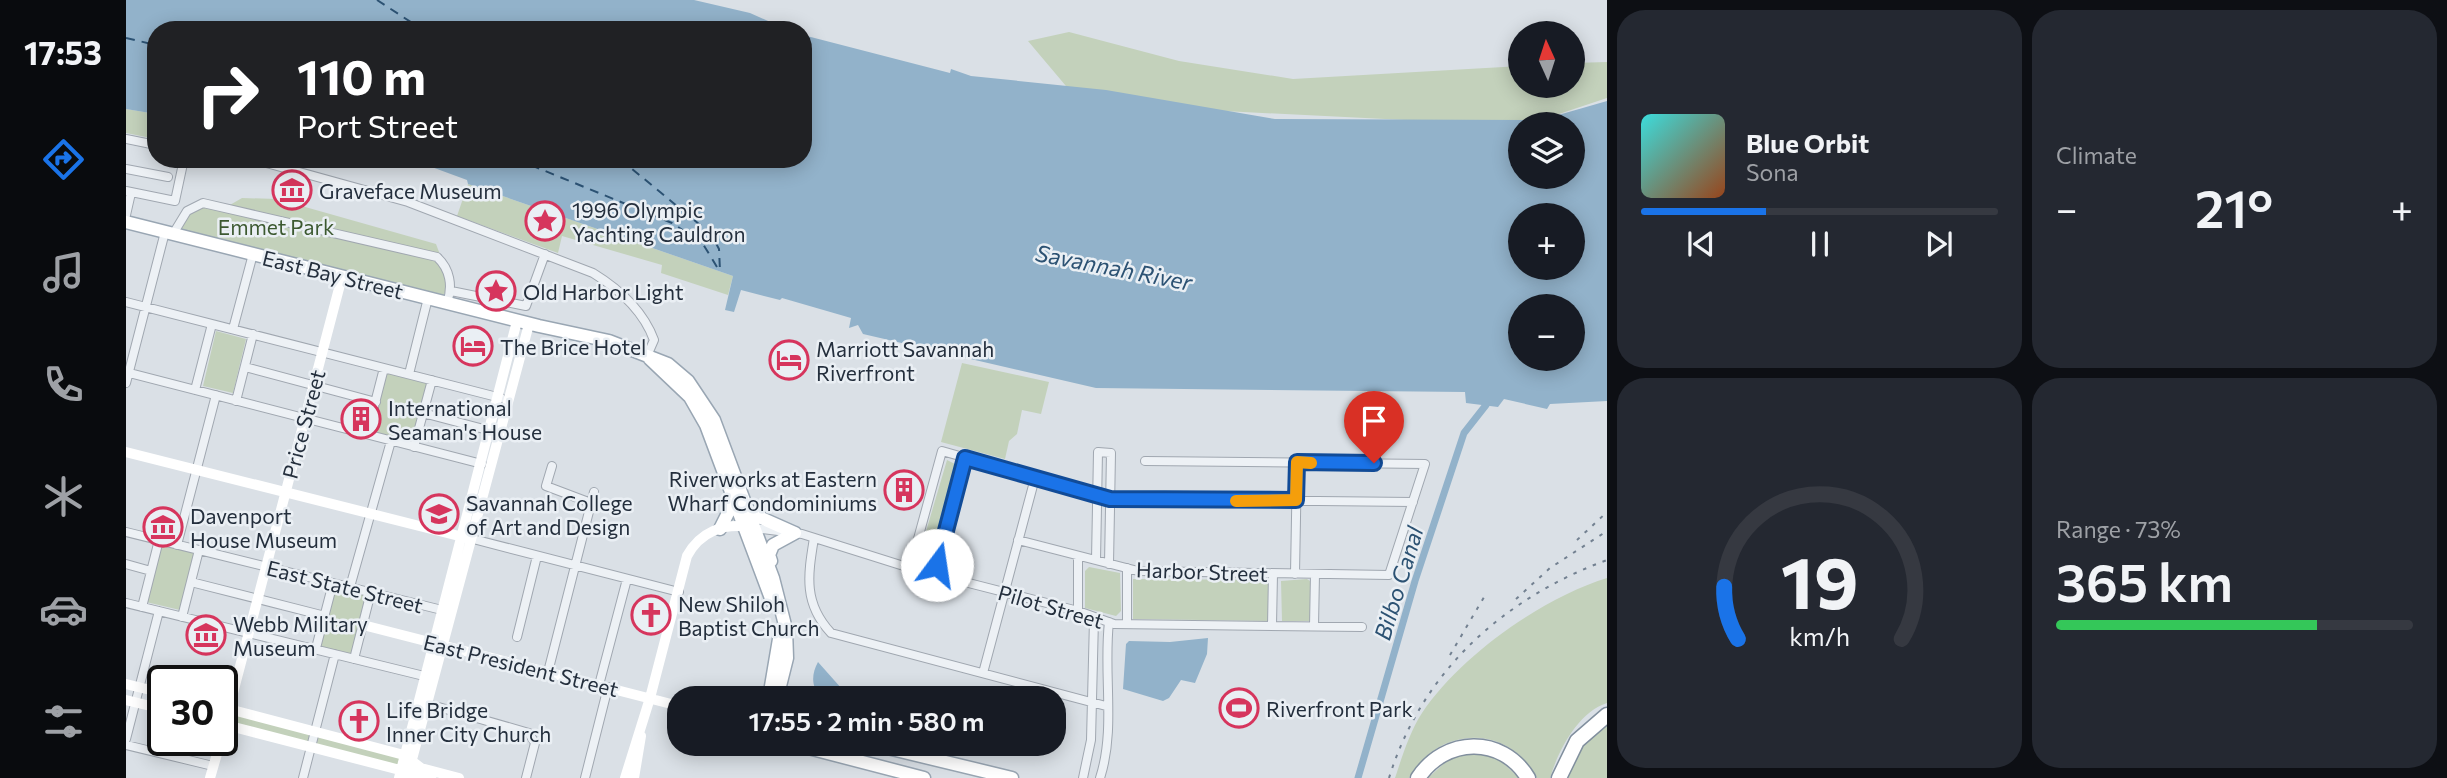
<!DOCTYPE html>
<html lang="en">
<head>
<meta charset="utf-8">
<style>
  :root { --surface:#171b24; --page:#242831; --text:#f1f3f6; --muted:#9ea1a6; --line:#363941; --accent:#1a73e8 }
  body { margin:0; font-family:Commissioner,sans-serif; background:var(--page); color:var(--text); height:100vh; display:flex; flex-direction:column; font-size:26px; white-space:nowrap }
  * { box-sizing:border-box; margin:0 }
  p { font-size:23px; color:var(--muted) }
  .icon { flex:none; width:38px; height:38px; fill:none; stroke:currentColor; stroke-width:2; stroke-linecap:round; stroke-linejoin:round }
  .map { position:relative; flex:1; overflow:hidden }
  .sheet { display:flex; flex-direction:column; gap:10px; padding:10px; background:#0d0f14; width:840px }
  .sheet>* { flex:none }
  .hud { position:absolute; left:21px; top:21px; width:665px; height:147px; border-radius:28px; box-shadow:0 4px 18px #0003; background:#202124; color:#fff; overflow:hidden }
  .needle { width:46px; rotate:357deg }
  .buttons { position:absolute; left:1382px; top:21px; display:grid; gap:14px }
  .buttons a { display:grid; place-items:center; width:77px; height:77px; border-radius:50%; background:var(--surface); box-shadow:0 4px 18px #0003; font-size:35px }
  .speed { position:absolute; left:21px; top:665px; display:flex; gap:14px; font-size:35px; font-weight:700; text-align:center }
  .speed>* { display:grid; place-content:center; width:91px; height:91px; border-radius:50%; background:var(--surface); box-shadow:0 4px 18px #0003; line-height:1 }
  .speed .limit { border:4px solid #111; border-radius:10px; background:#fff; color:#111 }
  .pin { position:absolute; display:grid; place-items:center; width:60px; height:60px; color:#fff; margin:-72px -30px; border-radius:50% 50% 50% 0; rotate:-45deg; box-shadow:0 0 7px #0007 }
  .pin .icon { rotate:45deg }
  .me { position:absolute; width:77px; margin:-38px; rotate:14deg; stroke-linejoin:round; filter:drop-shadow(0 0 5px #0008) }
  .turn { display:flex; align-items:center; gap:24px; height:147px; padding:0 35px; font-size:32px }
  .turn .icon { width:91px; height:91px; stroke-width:2.5 }
  .turn b { display:block; font-size:49px; line-height:60px }
  .big { font-size:52px; font-weight:600; line-height:1.1 }
  .sheet .tile { flex:1; display:flex; flex-direction:column; justify-content:center; gap:10px; min-width:0; padding:0 24px; border-radius:28px; background:var(--page) }
  .sheet .dial { align-items:center; gap:0 }
  .dial svg { height:182px; overflow:visible; fill:none; stroke:var(--line); stroke-width:7; stroke-linecap:round; text-anchor:middle }
  .dial text { fill:var(--text); stroke:none }
  .song { display:flex; align-items:center; gap:21px }
  .cover { width:84px; height:84px; border-radius:10px; background:linear-gradient(135deg,hsl(180 70% 55%),hsl(20 70% 35%)) }
  .played { height:7px; border-radius:4px; background:linear-gradient(90deg,var(--accent) 35%,var(--line) 35%) }
  .keys { display:flex; justify-content:space-around; direction:ltr }
  .heat { display:flex; justify-content:space-between; align-items:center; font-size:38px; direction:ltr }
  .charge { height:10px; border-radius:5px; background:linear-gradient(90deg,#34c759 73%,var(--line) 0) }
  .sheet .tiles { flex:1; display:grid; gap:10px; grid-template-columns:repeat(2,1fr) }
  .trip { position:absolute; left:541px; top:686px; width:399px; height:70px; border-radius:28px; background:var(--surface); box-shadow:0 4px 18px #0003; font-weight:600; line-height:70px; text-align:center }
  main { display:flex; flex:1; min-height:0 }
  .menu { display:flex; flex-direction:column; width:126px; justify-content:space-around; align-items:center; background:#090b0e; color:var(--muted) }
  .menu .icon { width:49px; height:49px }
  .menu .on { color:var(--accent) }
  .menu b { font-size:32px; color:var(--text) }
  .map>svg:first-child { display:block }
  .green { fill:#c3d1bb }
  .water { fill:#92b2ca; fill-rule:evenodd }
  .lines { fill:none; stroke-linecap:round; stroke-linejoin:round }
  .canal { stroke:#92b2ca; stroke-width:7 }
  .ferry { stroke:#2c5273; stroke-width:2; stroke-dasharray:9 7; stroke-linecap:butt }
  .street-casing { stroke:#a0a7b0; stroke-width:10 }
  .primary-casing { stroke:#99a6b3; stroke-width:15 }
  .highway-casing { stroke:#818f9e; stroke-width:17 }
  .street { stroke:#edf1f5; stroke-width:8 }
  .secondary { stroke:#fff; stroke-width:10 }
  .primary { stroke:#fff; stroke-width:12 }
  .highway { stroke:#fff; stroke-width:14 }
  .rail { stroke:#738191; stroke-width:2; stroke-dasharray:3.5 7; stroke-linecap:butt }
  .route-casing { stroke:#114b97; stroke-width:18 }
  .route { stroke:#1a73e8; stroke-width:12 }
  .slow { stroke:#f59e0b; stroke-width:12 }
  .labels { text-anchor:middle; dominant-baseline:central; stroke-width:5; stroke-linejoin:round; paint-order:stroke }
  .poi-label { font-size:21px; fill:#242f3d; stroke:#eaeff4; text-anchor:start }
  .park-label { font-size:21px; fill:#3c5930; stroke:#eaeff4 }
  .street-label { font-size:21px; fill:#242f3d; stroke:#eaeff4 }
  .water-label { font-size:23px; font-style:italic; fill:#2c5273; stroke:#eaeff4 }
</style>
</head>
<body>
<main>
<nav class="menu">
<b>17:53</b>
<svg class="icon on" aria-label="directions" viewBox="0 0 24 24"><path d="M12 3l9 9-9 9-9-9zM9 14v-3h6M13 9l2 2-2 2"/></svg>
<svg class="icon" aria-label="music" viewBox="0 0 24 24"><path d="M9 18V5l10-2v13"/><circle cx="6" cy="18" r="3"/><circle cx="16" cy="16" r="3"/></svg>
<svg class="icon" aria-label="phone" viewBox="0 0 24 24"><path d="M5 4h4l2 5-3 2q2 4 5 5l2-3 5 2v4C11 20 4 13 5 4z"/></svg>
<svg class="icon" aria-label="climate" viewBox="0 0 24 24"><path d="M12 3v18M4 7l16 10M4 17L20 7"/></svg>
<svg class="icon" aria-label="car" viewBox="0 0 24 24"><path d="M5 17H2v-5l4-1 3-4h7l3 4 3 1v5h-3M9 17h6M6 11h13"/><circle cx="7" cy="17" r="2"/><circle cx="17" cy="17" r="2"/></svg>
<svg class="icon" aria-label="filters" viewBox="0 0 24 24"><path d="M4 7h16M4 17h16"/><circle cx="9" cy="7" r="2"/><circle cx="15" cy="17" r="2"/></svg>
</nav>
<div class="map">
<svg width="1481" height="778" viewBox="0 0 1481 778">
  <rect width="100%" height="100%" fill="#dae0e6"/>
  <path class="green" d="M943,32L1053,61L1167,79L1395,66V86H1447V63L1481,62V98L1415,120L1319,122L1098,111L945,92L902,41Z
    M0,109L30,114V139L0,133Z
    M342,184L607,276L602,295L535,273L536,265L436,236L432,253L331,216Z
    M116,198L151,199L310,244C316,260 325,279 318,295L53,229L63,214L79,206L97,209Z
    M90,331L120,339L107,393L77,386Z
    M836,363L923,382L915,414L896,410L891,434L883,441L879,459L815,442Z
    M260,372L302,383L286,444L244,433Z
    M821,460L831,465L803,568L791,562Z
    M35,544L69,552L54,610L20,602Z
    M963,567L994,573L995,611L990,616L959,608V571Z
    M1481,578V703C1452,712 1432,751 1424,778H1411C1382,723 1312,726 1283,778H1269C1276,757 1284,731 1296,713C1334,656 1416,598 1481,578Z
    M1007,579L1144,580V616L1142,621L1007,619Z
    M1181,579L1184,581V621H1156L1155,581Z
    M209,587L241,595L226,655L194,647Z
    M96,707L275,752L271,773L96,728Z
    M1481,724V778H1440L1456,745Z
    M1350,753L1373,759L1393,778H1302L1324,758Z"/>
  <path class="water" d="M0,0H568L624,13L660,29L30,30V114L0,109Z
    M677,35L824,73L825,69L845,76L980,90L1149,119L1415,120L1481,101V401L1424,404L1421,409L1378,399L1372,407L1340,403L1339,392L970,388L737,334L732,325L723,328L725,318L656,298L654,300L615,290L608,312L599,310L607,276L342,184L341,180L284,159H677ZM1447,124V177H1395V124ZM1447,215V268H1395V215ZM1447,306V359H1395V306Z
    M1082,638L1081,654L1069,683L1055,680L1043,698L1037,701L997,689L1000,644L1003,641L1044,642Z
    M692,662L724,698H696C685,688 685,675 692,662Z"/>
  <g class="lines">
    <path class="canal" d="M1232,778L1289,581L1338,433L1360,405"/>
    <path class="ferry" d="M251,0L297,30
      M0,38L30,45
      M390,159L546,223L577,244L594,272
      M494,159L585,234L593,249L594,271"/>
    <g class="street-casing">
      <path id="street" d="M0,139L30,145
        M126,159L282,202L467,273C493,289 517,310 528,340L521,356
        M0,169L42,177
        M0,191L49,201L58,159
        M0,215L5,193
        M47,234L61,211L77,203L311,257C324,269 327,286 321,303
        M325,291L400,306L419,254
        M0,302L375,398
        M107,329L127,254
        M119,367L250,402
        M0,372L356,464
        M283,374L302,298
        M0,383L39,232
        M69,390L86,324
        M110,401L127,334
        M297,413L373,433
        M241,434L258,368
        M288,447L306,380
        M426,466L420,486L465,503
        M628,528L676,534L784,568L952,611L988,624L1236,627
        M0,532L316,610
        M688,538C682,575 677,603 705,633L980,706
        M347,539L553,592
        M892,540L1012,571L1263,575L1299,464L1019,461
        M51,545L90,395
        M970,560L972,452L985,453L983,564
        M0,564L25,571
        M784,568L816,451L984,499L1287,502
        M809,574L839,458
        M1169,574L1171,462
        M65,582L199,616
        M224,587L265,441
        M0,603L298,676
        M16,607L33,540
        M952,611V556
        M56,617L73,550
        M1001,624V568
        M1146,625L1147,574
        M1188,626L1189,574
        M391,637L411,556
        M190,648L207,583
        M228,659L245,592
        M422,672L468,492
        M857,673L909,478
        M473,685L501,579
        M302,704L403,733L409,743L400,778
        M0,739L33,611
        M0,745L87,766
        M177,778L209,654
        M459,778L482,687
        M957,778L965,740L968,619
        M974,778C990,729 977,674 983,622"/>
    </g>
    <g class="primary-casing">
      <path id="primary" d="M0,222L413,326L483,341L542,364L562,381L588,420L647,578L660,629L661,658L651,698
        M524,359L564,397L580,425L646,601
        M621,508L626,514L669,533
        M594,529L608,501
        M645,561L643,555L647,545L669,533
        M643,698L653,639
        M667,744L798,778
        M745,744L886,778"/>
    </g>
    <g class="highway-casing">
      <path id="highway" d="M1292,778C1319,737 1376,735 1402,778
        M1433,778L1451,741L1481,715"/>
    </g>
    <use href="#street" class="street"/>
    <path class="secondary" d="M0,452L341,538
      M237,625L553,706
      M0,684L37,693
      M0,700L37,709
      M99,708L278,755L295,768L333,778
      M96,724L305,778
      M96,735L216,277
      M84,778L95,740
      M273,778L391,321
      M281,778L403,324
      M499,778L524,698L561,556C574,532 597,523 623,527
      M508,778L515,736"/>
    <use href="#primary" class="primary"/>
    <use href="#highway" class="highway"/>
    <path class="rail" d="M1451,540L1481,512
      M1390,599L1424,568L1481,531
      M1324,655L1361,592
      M1263,778C1296,671 1378,598 1481,560"/>
  </g>
  <g class="lines">
    <g class="route-casing">
      <path id="route" d="M811,565L839,458L984,499L1170,500L1171,462L1248,463"/>
    </g>
    <use href="#route" class="route"/>
    <path class="slow" d="M1110,501L1170,500L1171,462L1185,463"/>
  </g>
  <defs>
    <g id="museum-ring" transform="scale(2.0125)"><circle r="9.5" fill="#eaeff4" stroke="#d6355d" stroke-width="1.5"/><path d="M0-6L6-3V-2H-6V-3ZM-5-1h2V3h-2ZM-1-1h2V3h-2ZM3-1h2V3H3ZM-6 4H6V6H-6Z" fill="#d6355d"/></g>
    <g id="sight-ring" transform="scale(2.0125)"><circle r="9.5" fill="#eaeff4" stroke="#d6355d" stroke-width="1.5"/><path d="M0-6L1.8-2.2L6-1.7L2.9 1.2L3.7 5.4L0 3.3L-3.7 5.4L-2.9 1.2L-6-1.7L-1.8-2.2Z" fill="#d6355d"/></g>
    <g id="hotel-ring" transform="scale(2.0125)"><circle r="9.5" fill="#eaeff4" stroke="#d6355d" stroke-width="1.5"/><path d="M-6-4.5h1.5V1H6V5H4.5V3h-9V5H-6ZM-4 0a1.8 1.8 0 1 1 3.6 0ZM.5 0V-2.5h3Q6-2.5 6 0Z" fill="#d6355d"/></g>
    <g id="building-ring" transform="scale(2.0125)"><circle r="9.5" fill="#eaeff4" stroke="#d6355d" stroke-width="1.5"/><path d="M-4-6H4V6H1V3H-1V6H-4ZM-2.5-4.3h1.7v1.8h-1.7ZM.8-4.3h1.7v1.8H.8ZM-2.5-1h1.7V.8h-1.7ZM.8-1h1.7V.8H.8Z" fill="#d6355d"/></g>
    <g id="university-ring" transform="scale(2.0125)"><circle r="9.5" fill="#eaeff4" stroke="#d6355d" stroke-width="1.5"/><path d="M0-5L7-2L0 1L-7-2ZM-4 1L0 2.5L4 1V4Q0 6-4 4Z" fill="#d6355d"/></g>
    <g id="church-ring" transform="scale(2.0125)"><circle r="9.5" fill="#eaeff4" stroke="#d6355d" stroke-width="1.5"/><path d="M-1.2-6h2.4v3.5h3.3v2.4h-3.3V6h-2.4V-.1h-3.3v-2.4h3.3Z" fill="#d6355d"/></g>
    <g id="stadium-ring" transform="scale(2.0125)"><circle r="9.5" fill="#eaeff4" stroke="#d6355d" stroke-width="1.5"/><path d="M0-5a6.5 5 0 1 0 0 10a6.5 5 0 1 0 0-10ZM-3.5-1.8h7v3.6h-7Z" fill="#d6355d"/></g>
  </defs>
  <g fill-rule="evenodd">
    <use href="#museum-ring" x="166" y="190"/>
    <use href="#sight-ring" x="419" y="221"/>
    <use href="#sight-ring" x="370" y="291"/>
    <use href="#hotel-ring" x="347" y="346"/>
    <use href="#hotel-ring" x="663" y="360"/>
    <use href="#building-ring" x="235" y="419"/>
    <use href="#building-ring" x="778" y="490"/>
    <use href="#university-ring" x="313" y="514"/>
    <use href="#museum-ring" x="37" y="527"/>
    <use href="#church-ring" x="525" y="615"/>
    <use href="#museum-ring" x="80" y="635"/>
    <use href="#stadium-ring" x="1113" y="708"/>
    <use href="#church-ring" x="233" y="721"/>
  </g>
  <g class="labels">
    <g class="poi-label">
      <text x="193" y="190">Graveface Museum</text>
      <text x="446" y="209">1996 Olympic<tspan x="446" dy="24">Yachting Cauldron</tspan></text>
      <text x="397" y="291">Old Harbor Light</text>
      <text x="374" y="346">The Brice Hotel</text>
      <text x="690" y="348">Marriott Savannah<tspan x="690" dy="24">Riverfront</tspan></text>
      <text x="262" y="407">International<tspan x="262" dy="24">Seaman's House</tspan></text>
      <text x="751" y="478" text-anchor="end">Riverworks at Eastern<tspan x="751" dy="24">Wharf Condominiums</tspan></text>
      <text x="340" y="502">Savannah College<tspan x="340" dy="24">of Art and Design</tspan></text>
      <text x="64" y="515">Davenport<tspan x="64" dy="24">House Museum</tspan></text>
      <text x="552" y="603">New Shiloh<tspan x="552" dy="24">Baptist Church</tspan></text>
      <text x="107" y="623">Webb Military<tspan x="107" dy="24">Museum</tspan></text>
      <text x="1140" y="708">Riverfront Park</text>
      <text x="260" y="709">Life Bridge<tspan x="260" dy="24">Inner City Church</tspan></text>
    </g>
    <g class="park-label">
      <text x="150" y="226">Emmet Park</text>
    </g>
    <g class="street-label">
      <text transform="translate(207 274) rotate(14)">East Bay Street</text>
      <text transform="translate(177 424) rotate(-75)">Price Street</text>
      <text transform="translate(1076 571) rotate(2)">Harbor Street</text>
      <text transform="translate(219 586) rotate(14)">East State Street</text>
      <text transform="translate(925 606) rotate(16)">Pilot Street</text>
      <text transform="translate(395 665) rotate(14)">East President Street</text>
    </g>
    <g class="water-label">
      <text transform="translate(988 267) rotate(11)">Savannah River</text>
      <text transform="translate(1272 583) rotate(-73)">Bilbo Canal</text>
    </g>
  </g>
</svg>
<div class="buttons">
<a><svg class="needle" viewBox="-14 -14 28 28"><path d="M0-13l5 13h-10z" fill="#e53935"/><path d="M0 13l5-13h-10z" fill="#9ea1a6"/></svg></a>
<a><svg class="icon" aria-label="layers" viewBox="0 0 24 24"><path d="M12 4l9 5-9 5-9-5zM3 14l9 5 9-5"/></svg></a>
<a>+</a>
<a>−</a>
</div>
<div class="speed"><div class="limit">30</div></div>
<div class="pin" style="left:1248px;top:463px;background:#d93025"><svg class="icon" aria-label="arrive" viewBox="0 0 24 24"><path d="M6 21V4h12l-3 4 3 4H6"/></svg></div>
<svg class="me" style="left:811px;top:565px" viewBox="-20 -20 40 40"><circle r="19" fill="#fff"/><path d="M0-13L10 11 0 6-10 11z" fill="#1a73e8"/></svg>
<div class="trip">17:55 · 2 min · 580 m</div>
<div class="hud">
<div class="turn"><svg class="icon" aria-label="right" viewBox="0 0 24 24"><path d="M7 20v-9h11M14 6l5 5-5 5"/></svg><div><b>110 m</b>Port Street</div></div>
</div>
</div>
<section class="sheet">
<div class="tiles">
<div class="tile">
<div class="song"><i class="cover"></i><div><b>Blue Orbit</b><p>Sona</p></div></div>
<div class="played"></div>
<div class="keys"><svg class="icon" aria-label="previous" viewBox="0 0 24 24"><path d="M18 5L8 12l10 7zM5 5v14"/></svg><svg class="icon" aria-label="pause" viewBox="0 0 24 24"><path d="M8 5v14M16 5v14"/></svg><svg class="icon" aria-label="next" viewBox="0 0 24 24"><path d="M6 5l10 7-10 7zM19 5v14"/></svg></div>
</div>
<div class="tile"><p>Climate</p>
<div class="heat"><a>−</a><b class="big">21°</b><a>+</a></div>
</div>
<div class="tile dial"><svg viewBox="0 0 100 80">
<path d="M14 69A42 42 0 1 1 86 69"/>
<path d="M14 69A42 42 0 0 1 8 46" stroke="#1a73e8"/>
<text x="50" y="56" font-size="32" font-weight="700">19</text>
<text x="50" y="72" font-size="11">km/h</text>
</svg></div>
<div class="tile"><p>Range · 73%</p><b class="big">365 km</b><div class="charge"></div></div>
</div>
</section>
</main>
</body>
</html>
